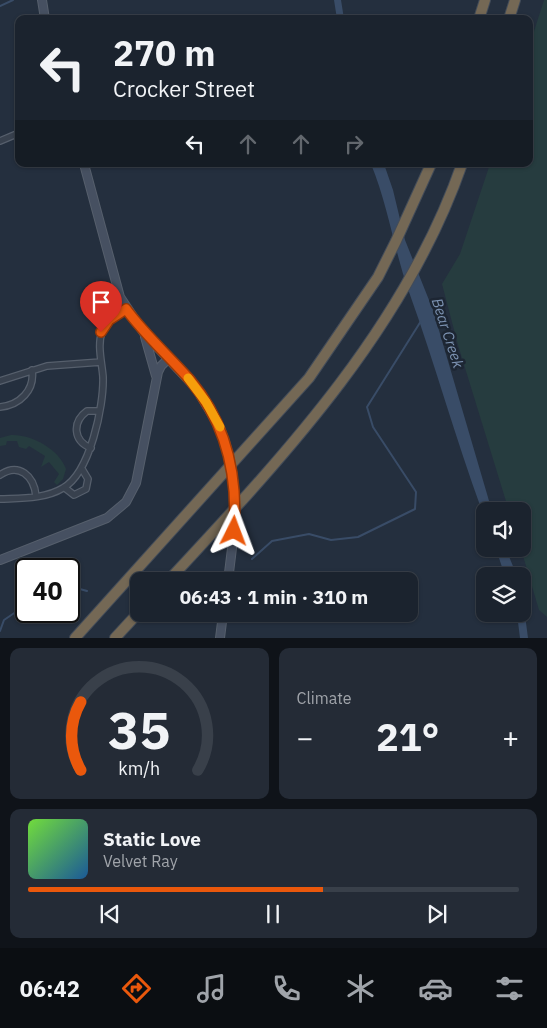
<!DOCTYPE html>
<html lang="en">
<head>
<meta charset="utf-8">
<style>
  :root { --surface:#1b232e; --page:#242b36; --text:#f1f3f6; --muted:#a0a4aa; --line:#39404a; --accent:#ea580c }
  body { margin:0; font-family:"IBM Plex Sans",sans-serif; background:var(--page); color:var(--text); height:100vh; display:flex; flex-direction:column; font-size:19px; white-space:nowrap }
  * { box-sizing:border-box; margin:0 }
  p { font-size:16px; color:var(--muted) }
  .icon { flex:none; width:28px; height:28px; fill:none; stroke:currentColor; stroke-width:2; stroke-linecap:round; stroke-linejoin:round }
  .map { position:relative; height:638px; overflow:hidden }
  .details { display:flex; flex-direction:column; gap:10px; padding:10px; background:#0f1319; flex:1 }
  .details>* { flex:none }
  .top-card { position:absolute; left:15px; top:15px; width:518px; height:152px; border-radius:10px; box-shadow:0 1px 4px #0004,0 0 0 1px var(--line); background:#1b232e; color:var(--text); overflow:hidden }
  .controls { position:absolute; left:476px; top:502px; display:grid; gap:10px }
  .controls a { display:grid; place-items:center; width:55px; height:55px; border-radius:10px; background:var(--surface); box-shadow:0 1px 4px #0004,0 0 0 1px var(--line); font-size:25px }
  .speed { position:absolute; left:15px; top:558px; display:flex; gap:10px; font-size:25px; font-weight:700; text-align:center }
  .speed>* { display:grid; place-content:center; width:65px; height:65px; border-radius:50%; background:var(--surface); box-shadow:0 1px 4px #0004,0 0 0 1px var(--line); line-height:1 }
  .speed .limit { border:2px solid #111; border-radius:8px; background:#fff; color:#111 }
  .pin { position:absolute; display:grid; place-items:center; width:42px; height:42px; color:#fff; margin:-51px -21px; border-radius:50% 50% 50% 0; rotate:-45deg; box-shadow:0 0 5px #0007 }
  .pin .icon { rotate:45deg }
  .me { position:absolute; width:55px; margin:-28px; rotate:3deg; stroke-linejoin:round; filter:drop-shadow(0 0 4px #0008) }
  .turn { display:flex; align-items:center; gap:18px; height:105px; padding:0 15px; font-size:22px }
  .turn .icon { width:65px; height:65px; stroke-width:2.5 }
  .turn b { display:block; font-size:35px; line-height:42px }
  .lanes { display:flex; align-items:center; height:48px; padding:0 15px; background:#0003; justify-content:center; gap:25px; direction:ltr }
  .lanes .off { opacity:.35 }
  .big { font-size:38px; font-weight:700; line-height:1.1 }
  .details .widget { flex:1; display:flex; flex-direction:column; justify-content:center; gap:8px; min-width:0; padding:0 18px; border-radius:10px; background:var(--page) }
  .details .dial { align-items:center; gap:0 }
  .dial svg { height:130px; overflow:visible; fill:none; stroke:var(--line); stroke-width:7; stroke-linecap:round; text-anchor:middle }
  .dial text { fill:var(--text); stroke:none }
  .song { display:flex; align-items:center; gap:15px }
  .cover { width:60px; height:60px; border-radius:8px; background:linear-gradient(135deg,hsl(100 70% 55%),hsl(210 70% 35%)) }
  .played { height:5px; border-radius:2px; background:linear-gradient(90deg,var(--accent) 60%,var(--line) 60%) }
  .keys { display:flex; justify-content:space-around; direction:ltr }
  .heat { display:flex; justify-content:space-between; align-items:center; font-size:28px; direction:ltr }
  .details .tiles { flex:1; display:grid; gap:10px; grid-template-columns:1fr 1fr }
  .widget:last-child { grid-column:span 2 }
  .trip { position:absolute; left:130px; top:572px; width:288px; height:50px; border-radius:10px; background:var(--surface); box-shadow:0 1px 4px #0004,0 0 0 1px var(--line); font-weight:700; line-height:50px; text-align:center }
  .dock { display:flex; height:80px; justify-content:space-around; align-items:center; background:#0b0e12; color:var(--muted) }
  .dock .icon { width:35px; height:35px }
  .dock .selected { color:var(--accent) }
  .dock b { font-size:22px; color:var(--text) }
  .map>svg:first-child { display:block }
  .green { fill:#263c3f }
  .water { fill:#394c67 }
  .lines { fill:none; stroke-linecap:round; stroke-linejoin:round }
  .stream { stroke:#394c67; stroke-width:2 }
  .street-casing { stroke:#565f6c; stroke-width:8 }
  .secondary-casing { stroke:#565f6c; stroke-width:10 }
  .highway-casing { stroke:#434c59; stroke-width:12 }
  .street { stroke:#38414e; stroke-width:5.5 }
  .secondary { stroke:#465061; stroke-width:8 }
  .highway { stroke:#746855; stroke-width:10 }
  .secondary-bridge-casing { stroke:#565f6c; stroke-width:10; stroke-linecap:butt }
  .secondary-bridge { stroke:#465061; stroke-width:8 }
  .route-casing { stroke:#983908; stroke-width:12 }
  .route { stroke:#ea580c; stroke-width:9 }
  .slow { stroke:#f59e0b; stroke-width:9 }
  .labels { text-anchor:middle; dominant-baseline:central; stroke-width:5; stroke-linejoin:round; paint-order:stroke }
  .water-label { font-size:15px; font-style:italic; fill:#7c92b1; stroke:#1d2633 }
</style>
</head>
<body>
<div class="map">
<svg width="547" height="638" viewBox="0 0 547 638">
  <rect width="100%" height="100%" fill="#242f3e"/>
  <path class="green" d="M544,0H547V617L539,610L521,549H522V511H509L458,345L442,284L460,254L490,164H529V47Z
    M11,435C31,434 59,449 66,469L63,479L57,485L54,482L59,474L49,462L41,467L45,456L29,446L26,449L19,447L17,441H7L6,445L0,446V438Z"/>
  <path class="water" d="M334,0H341L344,19H337Z
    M371,164H384L393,190L405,240L433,310L492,511H485V519C457,444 436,367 409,292C394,250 388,205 371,164Z
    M496,549H506L517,576H505Z
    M523,600L528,638H520L517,614H522Z"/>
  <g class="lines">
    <path class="stream" d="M0,6L13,0
      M252,559L272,541L309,534L331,540L358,537L415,509L416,492L373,427L367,407L421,321
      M69,586L87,591
      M0,631L4,620L26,605"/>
    <g class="street-casing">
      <path id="street" d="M0,141L19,133
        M0,381L47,366L101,362
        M0,407C20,405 35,390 32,370
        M91,448C73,441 72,422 87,411H99
        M0,475C19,462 34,476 36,496
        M65,488L74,495L86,489L88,479L82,469
        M0,499C21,498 45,499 63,488C90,473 104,406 103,377C102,363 97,345 102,332C106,320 116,315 126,309"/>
    </g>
    <g class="secondary-casing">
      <path id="secondary" d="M42,0L45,19
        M84,164L120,297L144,333L196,388L220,428
        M145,337L156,376
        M0,560L107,518L126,502L136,483L158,372L161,366L169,358
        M228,581L233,540
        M220,638L223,614"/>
    </g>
    <g class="highway-casing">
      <path id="highway" d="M479,19L485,0
        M509,19L515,0
        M168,581C284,456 405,328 462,164
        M75,638L309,378L378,277L396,241L431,164
        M115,638L139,612"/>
    </g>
    <use href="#street" class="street"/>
    <use href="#secondary" class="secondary"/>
    <use href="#highway" class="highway"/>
    <g class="secondary-bridge-casing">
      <path id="secondary-bridge" d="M220,428C235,465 237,501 233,540"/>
    </g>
    <use href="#secondary-bridge" class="secondary-bridge"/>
  </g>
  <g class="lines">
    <g class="route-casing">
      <path id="route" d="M101,332L109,320L126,309C145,335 169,356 190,380C227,424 238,475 234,531"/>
    </g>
    <use href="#route" class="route"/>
    <path class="slow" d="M188,378L206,402L220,427"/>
  </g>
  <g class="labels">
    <g class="water-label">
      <text transform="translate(448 333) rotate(72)">Bear Creek</text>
    </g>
  </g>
</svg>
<div class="controls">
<a><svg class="icon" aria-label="sound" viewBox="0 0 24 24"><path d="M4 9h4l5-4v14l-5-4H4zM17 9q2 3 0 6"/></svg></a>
<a><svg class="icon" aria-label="layers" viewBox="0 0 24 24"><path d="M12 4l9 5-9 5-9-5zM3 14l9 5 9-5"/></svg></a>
</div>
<div class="speed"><div class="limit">40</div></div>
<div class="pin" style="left:101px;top:332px;background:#d93025"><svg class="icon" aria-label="arrive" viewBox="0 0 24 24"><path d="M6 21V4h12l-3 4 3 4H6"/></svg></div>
<svg class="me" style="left:234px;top:531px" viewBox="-20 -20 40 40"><path d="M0-17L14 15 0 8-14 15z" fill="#ea580c" stroke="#fff" stroke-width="4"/></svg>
<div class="trip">06:43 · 1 min · 310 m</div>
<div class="top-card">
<div class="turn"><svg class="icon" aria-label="left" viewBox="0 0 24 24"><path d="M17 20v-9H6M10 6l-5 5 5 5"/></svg><div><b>270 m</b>Crocker Street</div></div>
<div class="lanes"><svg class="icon" aria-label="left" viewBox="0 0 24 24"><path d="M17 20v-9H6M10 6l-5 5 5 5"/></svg><svg class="icon off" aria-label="ahead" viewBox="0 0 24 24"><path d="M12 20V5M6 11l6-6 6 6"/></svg><svg class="icon off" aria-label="ahead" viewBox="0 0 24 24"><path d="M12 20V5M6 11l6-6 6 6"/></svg><svg class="icon off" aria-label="right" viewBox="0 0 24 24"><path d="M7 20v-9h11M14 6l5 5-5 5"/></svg></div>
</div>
</div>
<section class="details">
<div class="tiles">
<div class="widget dial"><svg viewBox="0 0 100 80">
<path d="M14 69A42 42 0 1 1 86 69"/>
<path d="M14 69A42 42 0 0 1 14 27" stroke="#ea580c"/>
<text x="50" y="56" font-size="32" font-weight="700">35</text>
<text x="50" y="72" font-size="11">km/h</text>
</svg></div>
<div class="widget"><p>Climate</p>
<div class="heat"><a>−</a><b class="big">21°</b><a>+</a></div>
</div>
<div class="widget">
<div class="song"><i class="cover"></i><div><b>Static Love</b><p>Velvet Ray</p></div></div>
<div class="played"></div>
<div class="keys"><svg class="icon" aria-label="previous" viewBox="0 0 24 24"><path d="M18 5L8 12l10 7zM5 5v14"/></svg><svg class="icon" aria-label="pause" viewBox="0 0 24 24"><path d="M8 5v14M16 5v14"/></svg><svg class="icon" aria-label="next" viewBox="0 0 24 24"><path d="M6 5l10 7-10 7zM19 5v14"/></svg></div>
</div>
</div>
</section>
<nav class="dock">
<b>06:42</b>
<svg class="icon selected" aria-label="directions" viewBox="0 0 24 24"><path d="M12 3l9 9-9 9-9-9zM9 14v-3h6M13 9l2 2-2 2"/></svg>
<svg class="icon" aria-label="music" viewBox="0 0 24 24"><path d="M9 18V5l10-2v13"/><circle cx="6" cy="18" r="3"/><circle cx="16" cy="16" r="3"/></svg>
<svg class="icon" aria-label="phone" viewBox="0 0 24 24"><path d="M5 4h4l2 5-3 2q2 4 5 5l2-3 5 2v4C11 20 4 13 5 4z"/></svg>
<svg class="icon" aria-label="climate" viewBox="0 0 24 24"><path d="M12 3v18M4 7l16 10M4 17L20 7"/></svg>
<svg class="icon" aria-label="car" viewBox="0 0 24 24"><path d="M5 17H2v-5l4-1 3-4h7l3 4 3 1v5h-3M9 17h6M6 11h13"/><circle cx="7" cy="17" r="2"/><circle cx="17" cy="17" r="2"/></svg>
<svg class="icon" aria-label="filters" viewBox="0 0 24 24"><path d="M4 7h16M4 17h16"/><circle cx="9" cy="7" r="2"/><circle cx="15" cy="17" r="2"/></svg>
</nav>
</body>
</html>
